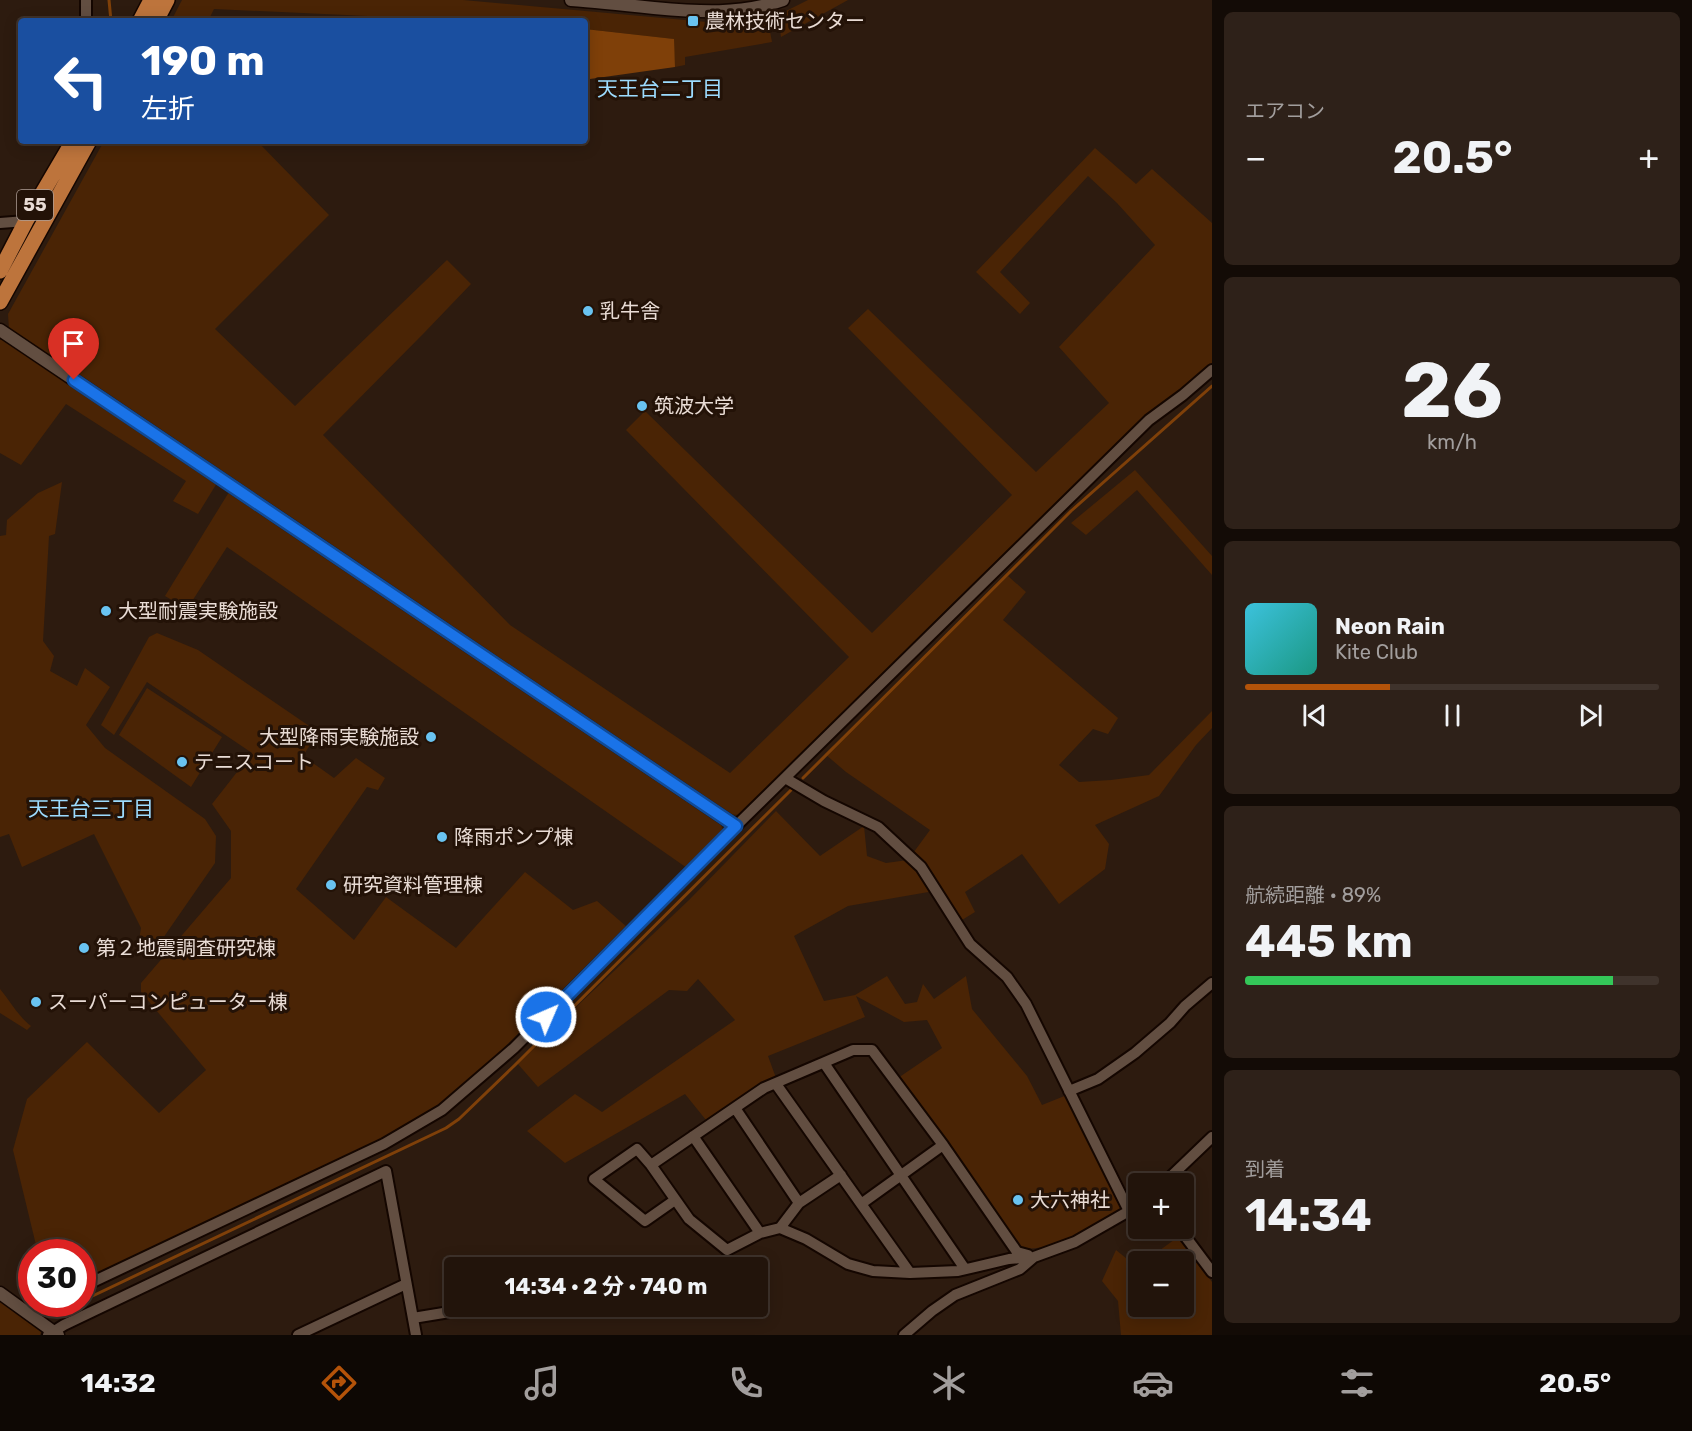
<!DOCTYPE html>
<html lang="ja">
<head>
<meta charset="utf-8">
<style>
  :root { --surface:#22140b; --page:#2e2119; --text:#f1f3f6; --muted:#a29e9d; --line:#3f332c; --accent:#b45309 }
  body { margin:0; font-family:Rubik,"Noto Sans JP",sans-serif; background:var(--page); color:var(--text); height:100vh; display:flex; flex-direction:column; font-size:22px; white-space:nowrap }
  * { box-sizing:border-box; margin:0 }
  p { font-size:20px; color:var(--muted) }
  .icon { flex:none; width:33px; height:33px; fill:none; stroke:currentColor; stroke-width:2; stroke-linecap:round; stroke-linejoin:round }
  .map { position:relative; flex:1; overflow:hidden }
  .drawer { display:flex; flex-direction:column; gap:12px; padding:12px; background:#130b06; width:480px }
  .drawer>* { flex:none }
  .banner { position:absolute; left:18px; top:18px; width:570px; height:126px; border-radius:6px; box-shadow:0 3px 15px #0003,0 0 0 2px var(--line); background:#1a4fa0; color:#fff; overflow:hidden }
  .buttons { position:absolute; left:1128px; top:1173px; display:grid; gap:12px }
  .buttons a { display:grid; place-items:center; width:66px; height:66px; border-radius:6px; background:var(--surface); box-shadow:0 3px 15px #0003,0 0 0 2px var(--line); font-size:30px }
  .speed { position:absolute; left:18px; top:1239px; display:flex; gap:12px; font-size:30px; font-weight:700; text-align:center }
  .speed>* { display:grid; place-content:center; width:78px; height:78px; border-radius:50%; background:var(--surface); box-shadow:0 3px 15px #0003,0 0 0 2px var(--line); line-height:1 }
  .speed .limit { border:9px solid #d22; background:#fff; color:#111 }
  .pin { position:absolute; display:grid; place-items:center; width:51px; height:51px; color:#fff; margin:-62px -26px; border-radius:50% 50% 50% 0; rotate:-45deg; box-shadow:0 0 6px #0007 }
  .pin .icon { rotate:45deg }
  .me { position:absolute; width:66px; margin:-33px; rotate:45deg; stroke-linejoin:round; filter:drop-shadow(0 0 4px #0008) }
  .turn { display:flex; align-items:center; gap:21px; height:126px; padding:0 24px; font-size:27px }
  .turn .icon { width:78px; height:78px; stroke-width:2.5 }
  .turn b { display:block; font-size:42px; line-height:51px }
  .big { font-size:45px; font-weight:700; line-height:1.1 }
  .drawer .tile { flex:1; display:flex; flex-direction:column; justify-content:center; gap:9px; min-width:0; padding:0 21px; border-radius:9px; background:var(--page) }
  .drawer .dial { align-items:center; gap:0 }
  .dial b { font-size:78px; line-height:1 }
  .song { display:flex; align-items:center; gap:18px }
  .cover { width:72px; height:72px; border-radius:9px; background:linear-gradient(135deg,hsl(190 70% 55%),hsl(170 70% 35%)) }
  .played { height:6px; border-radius:3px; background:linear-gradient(90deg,var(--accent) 35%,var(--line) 35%) }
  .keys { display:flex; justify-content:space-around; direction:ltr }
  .heat { display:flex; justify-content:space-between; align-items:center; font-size:33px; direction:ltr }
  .charge { height:9px; border-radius:4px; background:linear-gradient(90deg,#34c759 89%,var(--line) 0) }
  .trip { position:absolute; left:444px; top:1257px; width:324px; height:60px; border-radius:6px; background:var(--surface); box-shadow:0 3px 15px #0003,0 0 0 2px var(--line); font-weight:700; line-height:60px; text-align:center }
  .tabs { display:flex; height:96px; justify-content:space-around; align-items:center; background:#0e0804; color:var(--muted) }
  .tabs .icon { width:42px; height:42px }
  .tabs .current { color:var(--accent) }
  .tabs b { font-size:27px; color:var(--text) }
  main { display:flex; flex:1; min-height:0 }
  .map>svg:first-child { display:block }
  .green { fill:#4a2405 }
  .water { fill:#7f4009 }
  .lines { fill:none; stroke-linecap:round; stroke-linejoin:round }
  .stream { stroke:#7f4009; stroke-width:3 }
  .minor-casing { stroke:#140600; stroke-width:14 }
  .tertiary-casing { stroke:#140600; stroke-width:15 }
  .primary-casing { stroke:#140600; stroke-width:18 }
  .minor { stroke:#624e41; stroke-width:10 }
  .tertiary { stroke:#624e41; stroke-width:12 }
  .primary { stroke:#bd743c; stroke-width:15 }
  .route-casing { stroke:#114b97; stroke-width:15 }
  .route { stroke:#1a73e8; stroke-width:10 }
  .poi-dot { fill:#69c3f1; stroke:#231207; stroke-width:2 }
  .labels { text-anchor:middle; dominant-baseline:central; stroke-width:6; stroke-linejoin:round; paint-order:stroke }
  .shield { fill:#231207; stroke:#ae9f97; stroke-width:1.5 }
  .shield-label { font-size:18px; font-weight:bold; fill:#e9dcd5 }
  .poi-label { font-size:20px; fill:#e9dcd5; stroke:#231207; text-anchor:start }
  .neighbourhood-label { font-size:21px; fill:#9cdbfe; stroke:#231207 }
</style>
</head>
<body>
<main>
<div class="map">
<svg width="1212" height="1335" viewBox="0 0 1212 1335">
  <rect width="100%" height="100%" fill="#2d1b0f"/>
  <path class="green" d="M182,0H463L729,24L761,20L769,26L772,42L685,57V65L675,67L673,39L585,29V21H475L214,9L208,21H171Z
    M808,0H848L781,37L779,22L786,11Z
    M104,141H257L329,215L215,329L295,406L447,260L471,284L424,333L323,435L510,625L730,773L849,657L626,430L645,411L872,633L1012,495L848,328L868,309L1036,472L1109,403L1059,347L1155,245L1117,203L1088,176L1000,272L1030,303L1020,314L976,272L1095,148L1136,184L1152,169L1212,223V363L1179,392L1140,421L955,601L740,815L726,814L9,329L8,314Z
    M3,339L217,483L198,514L173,501L186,481L66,404L21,465L0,453V340Z
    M1135,470L1212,556V575L1137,490L1086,535L1071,523Z
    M62,482L55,534L49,536L43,641L54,656L50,671L77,686L85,668L110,687L86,725L105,748L205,819L216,836L215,863L152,954L139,940L141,928L94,834L22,867L9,834L0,837V536L6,535L7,520L38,493Z
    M229,492L721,825L724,832L687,868L227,547L187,609L165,596Z
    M1008,576L1026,592L1003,620L1118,718L1108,734L1093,729L1059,765L1079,782L1111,780L1149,775L1212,711V728L1196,745L1159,796L1095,825L1109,844L1105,869L1059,904L1022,854L965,892L975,912L962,920L940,890L848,906L794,936L824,1001L855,995L887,976L905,1004L917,1002L923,984L934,999L966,976L972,1009L1027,1076L1042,1105L1067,1095L1122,1206L1120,1212C1105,1220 1090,1232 1074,1238C1061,1243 1032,1252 1019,1247L898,1078L942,1048L927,1020L904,1022L856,996L865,1017L768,1056L776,1078L754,1088L706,1120L685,1094L565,1163L527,1131L575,1094L602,1112L735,1020L698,979L687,991L669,990L538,1087L517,1063L689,900L776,811L820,856L864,826L867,856L886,863L908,860L930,830L846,772L825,754L926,655Z
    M157,633L198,650L318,732L303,756L334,778L356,758L385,778L378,790L367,787L296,889L354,940L386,897L456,948L525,872L573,910L597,901L627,927L466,1085L408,1127L83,1283L82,1252H41L36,1245L13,1150L27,1099L87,1042L159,1113L206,1070L141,992V983L231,878V831L212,804L252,753L147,682L114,735L101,725L149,637Z
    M147,688L222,737L191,787L119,735Z
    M0,989C10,1001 18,1016 31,1026L27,1030L0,1013Z
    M1178,1237L1212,1282V1335H1121L1118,1301L1102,1281L1116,1250L1137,1267H1138V1306H1184V1262L1145,1261Z
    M0,1302L41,1332L40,1335H0Z"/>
  <path class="water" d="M585,29L674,39L675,67L590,79Z"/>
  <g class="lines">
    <path class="stream" d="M109,0L111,21
      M803,778L1071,511L1212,386
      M82,1301L446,1128L459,1119L515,1065L791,790
      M56,1314L78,1304"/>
    <g class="minor-casing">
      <path id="minor" d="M86,21V0
        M0,223L26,221
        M785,778L824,801L878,827L921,867L970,944L1007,977L1026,1004L1129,1211
        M824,1063L965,1269
        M776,1084L910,1273
        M1069,1091L1098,1079L1135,1053L1170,1023L1185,1006L1212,983
        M735,1108L799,1203
        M693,1136L760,1233
        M651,1165L764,1088L853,1050H872L943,1145L1017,1252L1028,1255
        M1163,1184L1212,1137
        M675,1200L645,1221L594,1179L637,1149L651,1165L689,1219L727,1250L760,1233L780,1228L806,1239L848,1264L873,1271L910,1273L958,1271L1009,1259L1034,1257
        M861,1204L943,1145
        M780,1228L799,1203L841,1175
        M1179,1228L1212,1272
        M82,1287L384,1144L442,1110L514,1048L736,826L1149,420L1183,395L1212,370
        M28,1312L47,1304
        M413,1318L486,1306
        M48,1335L64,1325L386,1171L416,1335
        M298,1335L406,1284
        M904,1335L932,1311L955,1295L1020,1269L1034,1257L1075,1242L1129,1211L1138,1204"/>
    </g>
    <g class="tertiary-casing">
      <path id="tertiary" d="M571,0C598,2 626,5 654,8C698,12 741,15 783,0
        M0,330L736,826
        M0,1293L58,1335"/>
    </g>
    <g class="primary-casing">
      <path id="primary" d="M140,21L151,0
        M156,21L167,0
        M0,271L26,221L73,141
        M0,302L89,141"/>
    </g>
    <use href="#minor" class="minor"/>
    <use href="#tertiary" class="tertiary"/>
    <use href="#primary" class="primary"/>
  </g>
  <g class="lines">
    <g class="route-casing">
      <path id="route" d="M74,380L736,826L546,1017"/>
    </g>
    <use href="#route" class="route"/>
  </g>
  <g class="poi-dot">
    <rect x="687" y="15" width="12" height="12" rx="3"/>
    <circle cx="588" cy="311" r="6"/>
    <circle cx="642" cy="406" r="6"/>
    <circle cx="106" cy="611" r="6"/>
    <circle cx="431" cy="737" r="6"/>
    <circle cx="182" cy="762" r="6"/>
    <circle cx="442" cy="837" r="6"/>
    <circle cx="331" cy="885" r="6"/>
    <circle cx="84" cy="948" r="6"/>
    <circle cx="36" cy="1002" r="6"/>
    <circle cx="1018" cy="1200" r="6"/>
  </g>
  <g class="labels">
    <rect class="shield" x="17" y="190" width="36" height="30" rx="4.5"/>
    <g class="shield-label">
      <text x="35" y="205">55</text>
    </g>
    <g class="poi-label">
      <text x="705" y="21">農林技術センター</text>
      <text x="600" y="311">乳牛舎</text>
      <text x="654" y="406">筑波大学</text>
      <text x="118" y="611">大型耐震実験施設</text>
      <text x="419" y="737" text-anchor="end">大型降雨実験施設</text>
      <text x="194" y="762">テニスコート</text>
      <text x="454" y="837">降雨ポンプ棟</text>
      <text x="343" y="885">研究資料管理棟</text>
      <text x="96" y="948">第２地震調査研究棟</text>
      <text x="48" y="1002">スーパーコンピューター棟</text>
      <text x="1030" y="1200">大六神社</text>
    </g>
    <g class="neighbourhood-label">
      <text x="660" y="88">天王台二丁目</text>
      <text x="91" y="808">天王台三丁目</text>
    </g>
  </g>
</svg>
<div class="buttons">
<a>+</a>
<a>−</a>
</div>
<div class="speed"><div class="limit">30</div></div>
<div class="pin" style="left:74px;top:380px;background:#d93025"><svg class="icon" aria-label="arrive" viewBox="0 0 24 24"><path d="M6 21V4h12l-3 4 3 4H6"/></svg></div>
<svg class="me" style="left:546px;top:1017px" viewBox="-20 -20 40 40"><circle r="17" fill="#1a73e8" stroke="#fff" stroke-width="3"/><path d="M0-11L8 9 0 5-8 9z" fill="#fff"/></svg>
<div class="trip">14:34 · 2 分 · 740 m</div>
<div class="banner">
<div class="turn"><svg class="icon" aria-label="left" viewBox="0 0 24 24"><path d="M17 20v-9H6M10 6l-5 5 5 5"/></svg><div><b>190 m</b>左折</div></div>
</div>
</div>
<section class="drawer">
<div class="tile"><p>エアコン</p>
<div class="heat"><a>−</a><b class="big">20.5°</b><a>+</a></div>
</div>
<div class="tile dial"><b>26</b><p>km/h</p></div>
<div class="tile">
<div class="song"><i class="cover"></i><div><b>Neon Rain</b><p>Kite Club</p></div></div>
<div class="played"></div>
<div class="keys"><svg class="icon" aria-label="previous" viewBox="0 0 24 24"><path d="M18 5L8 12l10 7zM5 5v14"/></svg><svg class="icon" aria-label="pause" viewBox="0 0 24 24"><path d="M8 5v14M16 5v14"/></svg><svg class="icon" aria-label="next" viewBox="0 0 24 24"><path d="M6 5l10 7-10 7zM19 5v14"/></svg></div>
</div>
<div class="tile"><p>航続距離 · 89%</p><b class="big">445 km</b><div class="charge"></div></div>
<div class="tile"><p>到着</p><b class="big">14:34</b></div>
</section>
</main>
<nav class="tabs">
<b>14:32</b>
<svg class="icon current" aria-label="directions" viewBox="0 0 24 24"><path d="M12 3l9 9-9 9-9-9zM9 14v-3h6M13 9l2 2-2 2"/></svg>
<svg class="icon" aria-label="music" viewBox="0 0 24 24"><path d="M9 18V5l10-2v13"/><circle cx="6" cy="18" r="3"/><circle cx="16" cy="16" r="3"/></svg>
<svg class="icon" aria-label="phone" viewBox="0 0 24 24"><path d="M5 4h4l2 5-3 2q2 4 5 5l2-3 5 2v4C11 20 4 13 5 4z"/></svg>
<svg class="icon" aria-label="climate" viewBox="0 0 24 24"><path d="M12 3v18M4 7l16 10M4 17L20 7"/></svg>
<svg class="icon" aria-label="car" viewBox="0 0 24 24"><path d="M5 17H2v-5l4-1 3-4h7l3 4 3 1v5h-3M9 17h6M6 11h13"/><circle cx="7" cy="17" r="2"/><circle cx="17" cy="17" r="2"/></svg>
<svg class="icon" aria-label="filters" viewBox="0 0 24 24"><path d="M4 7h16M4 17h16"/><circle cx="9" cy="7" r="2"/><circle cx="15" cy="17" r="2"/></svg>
<b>20.5°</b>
</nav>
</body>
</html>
